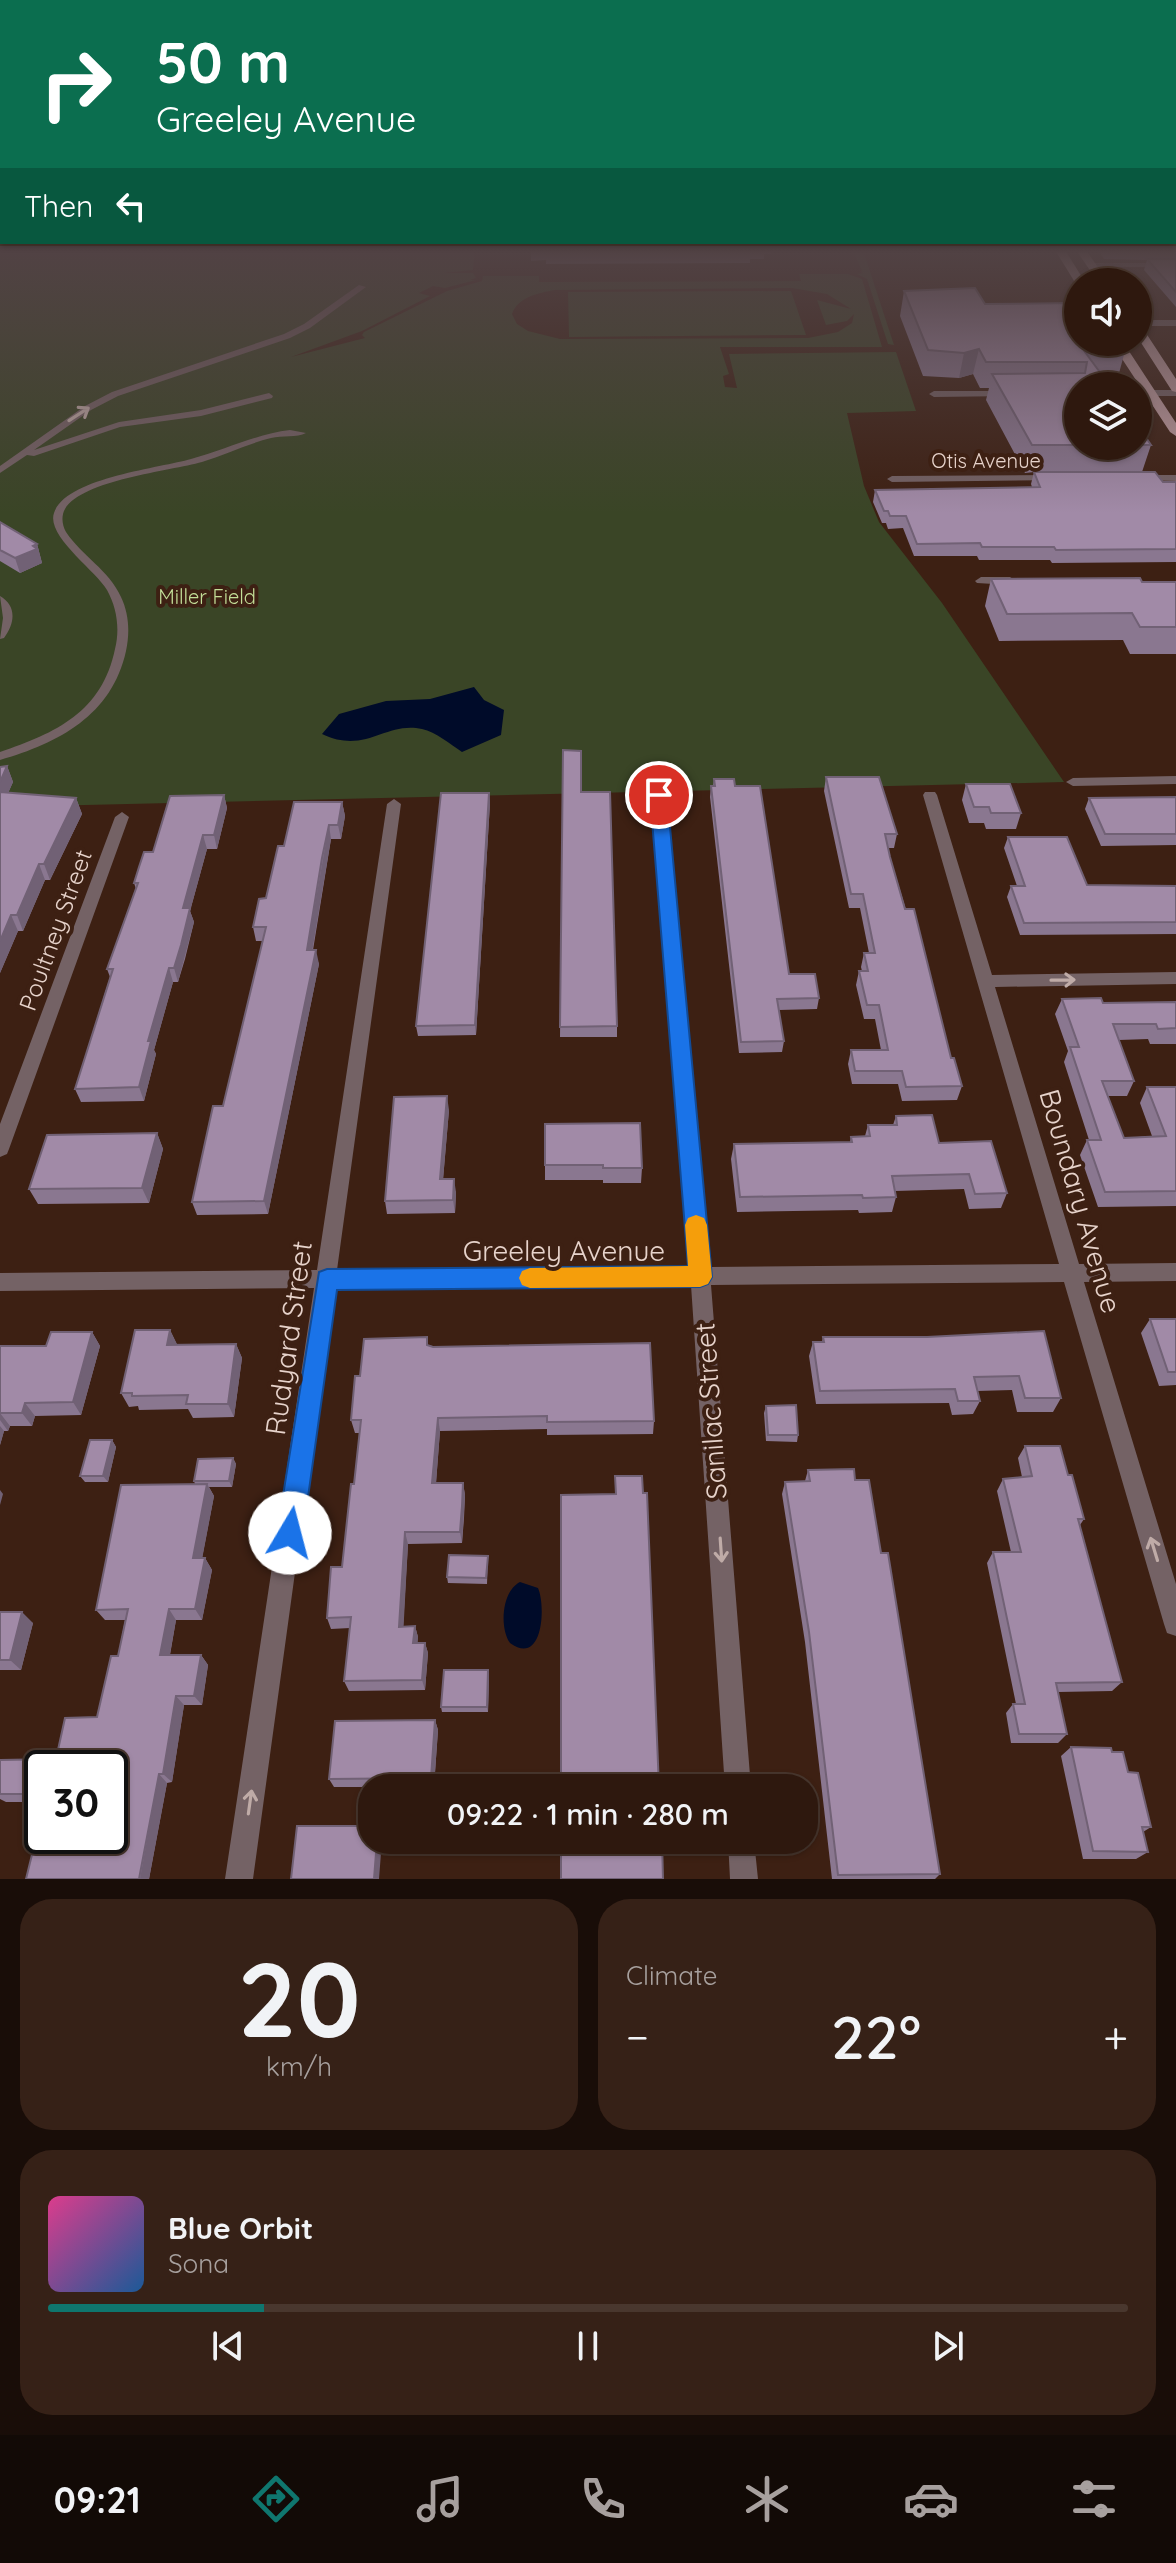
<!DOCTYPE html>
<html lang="en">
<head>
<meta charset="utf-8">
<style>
  :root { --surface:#2e180e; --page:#362117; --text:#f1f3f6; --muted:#a7a09e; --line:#49372e; --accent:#0f766e }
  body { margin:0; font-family:Quicksand,sans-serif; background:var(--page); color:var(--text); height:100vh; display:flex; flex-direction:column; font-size:30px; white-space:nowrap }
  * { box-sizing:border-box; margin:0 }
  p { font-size:26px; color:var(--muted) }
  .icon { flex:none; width:44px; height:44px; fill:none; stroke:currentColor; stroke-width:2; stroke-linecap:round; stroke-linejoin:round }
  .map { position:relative; height:1879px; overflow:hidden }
  .panel { display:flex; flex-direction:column; gap:20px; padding:20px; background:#190d08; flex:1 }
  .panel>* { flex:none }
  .top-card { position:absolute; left:0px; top:0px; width:1176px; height:244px; box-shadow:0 2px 6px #0004,0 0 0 2px var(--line); background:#0b6e4f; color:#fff; overflow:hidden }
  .fabs { position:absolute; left:1064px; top:268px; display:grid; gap:16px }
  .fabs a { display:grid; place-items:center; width:88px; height:88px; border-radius:50%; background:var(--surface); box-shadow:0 2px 6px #0004,0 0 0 2px var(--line); font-size:40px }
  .speed { position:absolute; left:24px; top:1750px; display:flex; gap:16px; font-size:40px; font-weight:700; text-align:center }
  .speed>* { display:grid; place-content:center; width:104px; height:104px; border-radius:50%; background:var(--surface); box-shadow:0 2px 6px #0004,0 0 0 2px var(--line); line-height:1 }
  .speed .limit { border:4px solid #111; border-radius:12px; background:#fff; color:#111 }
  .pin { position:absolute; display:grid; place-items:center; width:68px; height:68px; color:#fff; margin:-34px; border:4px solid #fff; border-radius:50%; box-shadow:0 2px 8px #0007 }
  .me { position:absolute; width:88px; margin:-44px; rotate:8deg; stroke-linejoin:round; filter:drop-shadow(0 0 6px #0008) }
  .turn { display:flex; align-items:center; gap:28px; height:168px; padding:0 24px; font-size:36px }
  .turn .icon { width:104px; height:104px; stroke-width:2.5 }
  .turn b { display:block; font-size:56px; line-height:68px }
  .then { display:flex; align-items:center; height:76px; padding:0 24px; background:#0003; gap:16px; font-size:30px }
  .big { font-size:60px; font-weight:600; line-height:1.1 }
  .panel .widget { flex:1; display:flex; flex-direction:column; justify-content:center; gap:12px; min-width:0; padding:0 28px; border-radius:32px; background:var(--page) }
  .panel .dial { align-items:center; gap:0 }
  .dial b { font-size:104px; line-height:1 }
  .song { display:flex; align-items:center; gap:24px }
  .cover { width:96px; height:96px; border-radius:12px; background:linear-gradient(135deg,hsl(330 70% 55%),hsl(210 70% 35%)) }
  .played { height:8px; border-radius:4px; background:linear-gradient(90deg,var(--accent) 20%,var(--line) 20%) }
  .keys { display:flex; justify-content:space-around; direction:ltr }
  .heat { display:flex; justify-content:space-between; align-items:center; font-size:44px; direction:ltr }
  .panel .tiles { flex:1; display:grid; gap:20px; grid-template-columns:1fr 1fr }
  .widget:last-child { grid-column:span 2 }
  .trip { position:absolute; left:358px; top:1774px; width:460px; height:80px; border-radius:32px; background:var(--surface); box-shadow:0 2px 6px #0004,0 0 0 2px var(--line); font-weight:600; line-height:80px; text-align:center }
  .tabs { display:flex; height:128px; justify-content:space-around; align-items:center; background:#120a06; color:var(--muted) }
  .tabs .icon { width:56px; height:56px }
  .tabs .selected { color:var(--accent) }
  .tabs b { font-size:36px; color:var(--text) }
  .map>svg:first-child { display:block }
  .green { fill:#3a4526; fill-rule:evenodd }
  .water { fill:#000b29 }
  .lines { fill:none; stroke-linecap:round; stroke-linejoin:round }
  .service { fill:#746265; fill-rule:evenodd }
  .minor { fill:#746265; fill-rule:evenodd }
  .primary { fill:#bf9ca0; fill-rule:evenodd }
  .wall { fill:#8a7790 }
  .shaded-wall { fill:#716175 }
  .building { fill:#a18aa7; stroke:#716175; stroke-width:2 }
  .oneway { stroke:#bfaba7 }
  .route { fill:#1a73e8; stroke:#114b97; stroke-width:2 }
  .slow { fill:#f59e0b }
  .labels { text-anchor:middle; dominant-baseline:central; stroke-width:8; stroke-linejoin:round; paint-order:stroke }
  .far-street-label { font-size:20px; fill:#e7d3cb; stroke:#3d2013 }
  .far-park-label { font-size:20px; fill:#c3de98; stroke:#3d2013 }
  .street-label { font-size:24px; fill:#e7d3cb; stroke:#3d2013 }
  .near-street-label { font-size:28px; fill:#e7d3cb; stroke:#3d2013 }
</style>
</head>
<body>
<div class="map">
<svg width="1176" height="1879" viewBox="0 0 1176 1879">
  <rect width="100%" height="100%" fill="#3d2013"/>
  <path class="green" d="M0,250H475L473,270L444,273H473L476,278L470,280H476L445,288L433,286L419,293L430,296L362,331L291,357L365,338L362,335L364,332L447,291L482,281L483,276H539V282L801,281L799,274H848L862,279L882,347H720L729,374L723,376L725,387L737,388L729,354L896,352L916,411L847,413L864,486L879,522L942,603L1064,782L0,807ZM792,288L827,294L851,309L817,300L826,325L847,321L854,314L852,323L838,332L808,338L560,339L528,331L517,324L512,314C518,297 538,293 555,290Z
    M853,250H863L894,345L888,344L867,279L857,274L863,273L860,272L862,271Z
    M791,291L806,335L569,337L568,292Z"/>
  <path class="water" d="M474,687L484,700L504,710L501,735L462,752C450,744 436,732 422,729C385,721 366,755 322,734L339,714L386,701L430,699Z
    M520,1582L538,1588C546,1606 543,1667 510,1643C499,1627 502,1591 520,1582Z"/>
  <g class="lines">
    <path class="service" d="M359,285L366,287L310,328L290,338L118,396L91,410L34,450L119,422L201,410L269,393L273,396L272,398L201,416L120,427L34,456L27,455L0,473V466L85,406L112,392L284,334L304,324Z
      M290,430L306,433C297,438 282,435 271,438C247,444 225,455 202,462C170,471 82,480 65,509C61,516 62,525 66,532C82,556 109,570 121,597C129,614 130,632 126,651C112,715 59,743 0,760V752C56,733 102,712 115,649C120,629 117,608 107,590C95,570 46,536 54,513C65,478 160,468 191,459C225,450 256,434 290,430Z
      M0,596C17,606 15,623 4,638L0,639L3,618Z"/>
    <path class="minor" d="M1091,263H1176V267H1088Z
      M1138,320H1176V326H1138Z
      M1138,390H1176V396H1138Z
      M1008,391L1013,394L1011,396L934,397L929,394L934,391Z
      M1055,475L1059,476V480L892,482L887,479L892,476Z
      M1138,475H1176V481L1134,480V476Z
      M981,577H1010L1016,581L1010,585L977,583L975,581Z
      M1176,776V784L1073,786L1066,782L1073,778Z
      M659,790L666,795L710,1267L1059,1264L923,795L925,792H935L937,795L992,975L1176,972V984L995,987L1079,1264L1176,1263V1281L1084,1282L1176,1584V1636L1167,1633L1164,1624L1064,1282L711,1285L751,1788H725L691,1285L334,1288L253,1879H225L314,1288L0,1291V1273L317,1270L387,804L394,799L401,804L337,1270L690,1267L652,795Z
      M122,812L129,817L9,1149L7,1154L0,1157V1124L115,817Z
      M728,1840H754L758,1879H730Z"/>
    <path class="primary" d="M1055,250H1065L1085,282L1076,284Z
      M1076,250H1086L1108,282H1098Z
      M1138,326L1142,327L1176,379V392L1172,391L1138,338Z
      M1111,342H1123L1176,423V436L1170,432Z"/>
  </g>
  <path class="wall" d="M531,250H771V254H764V259H750V263L546,264V260L531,261Z
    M1098,250H1176V307L1144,270L1147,260L1104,259Z
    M904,291L985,304L1125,351L1118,377H1103L1078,386V446H1138V426L1151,445L1142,472L1163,482H1176V562L1052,563L1050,560H979L977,556H914L903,528L888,529L886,523H882L873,502L875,490L1032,487L1031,484L1034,472L1025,473L986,400L989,388H980L973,374L959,378L923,376L900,316Z
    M0,522L37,544L42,563L20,573L0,561Z
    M991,579L1176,582V654H1130L1123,640L999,641L985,606Z
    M563,750L581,792L617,1026V1037H560Z
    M7,766L13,782L8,793L76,798L82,814L50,880H45L23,931H18L0,973V767Z
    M826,777L897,834L894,848H888L890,857L951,1058L962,1086L957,1100L902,1101L898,1084H852L848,1064L851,1050H881L875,1019H864L856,985L859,971H862L861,967L864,953H869L860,908H849L824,791Z
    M714,779L735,786L789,974L819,998L817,1009L779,1010L784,1041L782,1052L739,1053L710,797L711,786H713Z
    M966,784L1021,813L1016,829H986L984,823H969L962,800Z
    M489,793L490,803L476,1035L418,1036L416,1026Z
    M224,795L227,808L217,849H207L190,911L194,922L185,959L178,982H173L154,1050L156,1054L144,1101L81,1102L75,1089L110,977L107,969L136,889L134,883Z
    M1176,797V845L1101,846L1085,809L1089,798Z
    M342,802L345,816L341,839H331L313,950L319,964L268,1214L197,1215L192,1202L223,1106L263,941H256L253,927L266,898L284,846Z
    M1008,837L1087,885L1176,886V934L1020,935L1007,897L1011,886H1017L1004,848Z
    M1062,999L1103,1003L1176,1002V1044H1150L1148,1039L1119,1040L1134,1081L1127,1096H1108L1124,1138L1152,1136L1140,1103L1147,1087H1176V1206L1098,1207L1080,1155L1087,1140H1089L1064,1062L1068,1051L1055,1014Z
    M449,1110L443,1179L456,1192L455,1213L387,1214L385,1201Z
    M896,1116L939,1143L1007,1193L1001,1208L969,1209L964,1189L895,1191L896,1197L892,1212L859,1213L858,1210L737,1212L731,1159L734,1144L850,1142L851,1137L865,1136L868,1125H893Z
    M545,1124L642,1168L641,1183H603V1180H545Z
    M157,1133L163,1149L149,1203L38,1204L29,1189Z
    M1150,1319H1176V1385L1159,1386L1141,1333Z
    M170,1330L177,1345L236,1344L242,1358L234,1417L193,1418L188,1409L139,1410L138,1406L129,1407L121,1393Z
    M1044,1331L1061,1398L1053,1412H1017L1012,1390L977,1391L980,1401L973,1414L952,1415L949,1403L816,1404L809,1356L813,1342H822L823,1337H927Z
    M92,1332L100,1346L81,1415L35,1416L32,1426H10L8,1431H4L0,1445V1346H46Z
    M429,1345L654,1421L653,1434L547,1435V1429L440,1431L436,1483H463L465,1495L464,1518L462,1543L408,1544L403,1627L415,1626L418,1637L417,1643H425L428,1653L425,1690L349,1691L344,1681L350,1628L331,1629L327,1618L342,1567L354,1484L360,1433H355L351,1420L360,1376Z
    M766,1406L798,1435L797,1442L766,1441L764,1413Z
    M112,1440L116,1447L108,1482H85L80,1476Z
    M1025,1446L1068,1475L1084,1519L1080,1525L1122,1682L1112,1691L1058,1692L1067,1734L1058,1743H1011L1006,1713L1013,1704H1016L987,1563L993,1552H1011L997,1491L1003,1479L1022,1477L1018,1458Z
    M233,1458L236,1464L232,1487H209L214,1496L202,1558H205L212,1570L202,1620H176L170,1655H201L208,1665L202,1705H184L172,1782L167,1783L149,1879H26L110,1836L42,1768V1802H6L0,1799V1760L56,1759L97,1717L118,1656L125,1620H105L96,1610L195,1484L194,1481Z
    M808,1470L855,1480L881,1553L940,1874L935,1879H832L805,1642L782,1494L785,1482L805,1481Z
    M488,1556L487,1584L448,1583L447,1577Z
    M0,1612L33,1623L21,1670H0Z
    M488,1670L489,1675L488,1712H442L441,1707Z
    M435,1720L438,1730L434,1787H334L329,1779Z
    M1071,1747L1112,1752L1128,1772L1151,1827L1143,1832L1148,1852L1136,1859H1083L1061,1756Z
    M444,1840H487V1851L445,1852L444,1848Z"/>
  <path class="shaded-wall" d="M979,349L973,374L959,378L964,353Z
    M37,544L42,563L20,573L15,558Z
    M7,766L13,782L2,807L0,803V782Z
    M489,793L490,803L476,1035L475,1025Z
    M224,795L227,808L217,849L214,835Z
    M76,798L82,814L50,880L44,864Z
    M342,802L345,816L341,839L338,825Z
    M329,825L331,839L310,964L307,950Z
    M203,835L207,849L190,911L194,922L178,982L174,968L183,908Z
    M39,864L45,880L23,931L17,915Z
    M11,915L18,931L0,973V941Z
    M316,950L319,964L268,1214L264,1201Z
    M169,968L173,982L154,1050L156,1054L144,1101L139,1087L148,1041Z
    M447,1096L449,1110L442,1192L440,1179Z
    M157,1133L163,1149L149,1203L142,1188Z
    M454,1179L456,1192L455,1213L453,1200Z
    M170,1330L177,1344L174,1359L167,1345Z
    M92,1332L100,1346L81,1415L73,1402Z
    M236,1344L242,1358L234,1417L228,1404Z
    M25,1403L35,1416L32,1426L22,1413Z
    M0,1413L10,1426L8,1431L0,1420Z
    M438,1418L440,1431L435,1496L432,1483Z
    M0,1426L4,1431L0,1445Z
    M112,1440L116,1447L108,1482L103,1476Z
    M233,1458L236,1464L232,1487L229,1481Z
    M463,1483L465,1495L462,1543L460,1532Z
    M207,1484L214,1496L200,1570L193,1558Z
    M0,1490L3,1494L0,1505Z
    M405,1532L408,1544L403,1637L399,1627Z
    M205,1558L212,1570L202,1620L195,1609Z
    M169,1609L176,1620L168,1665L160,1655Z
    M22,1612L33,1623L21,1670L10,1660Z
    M415,1626L418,1637L417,1653L413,1643Z
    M425,1643L428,1653L425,1690L422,1680Z
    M201,1655L208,1665L202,1705L194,1696Z
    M488,1670L489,1675L488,1712L487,1707Z
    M176,1696L184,1705L172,1782L163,1774Z
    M435,1720L438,1730L434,1787L431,1778Z
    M159,1774L167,1783L149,1879H140Z
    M377,1840H382L379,1879H374Z"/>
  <path class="building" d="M1147,259H1176V292Z
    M975,288L985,304L1078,303V342H1118L1125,351L1085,352L1110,386H1078V445H1032L992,374L1085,373L1087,362H986L979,349L964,353L928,350L904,291Z
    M1138,426L1151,445H1138Z
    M1034,472H1155L1163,482H1176V549L1056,550L1054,547H982L980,543L917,544L906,516H890L888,511H884L875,490L1040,487Z
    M0,522L37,544L33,546L37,549L15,558L0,550Z
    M1140,578L1142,582H1176V627H1140L1132,613L1007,614L991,579Z
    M563,750L581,751V792H610L617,1026L560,1027Z
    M7,766L0,782V767Z
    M826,777H879L897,834H885L890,857L905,909H914L951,1058H954L962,1086L906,1087L902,1071H855L851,1050H888L879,1005H867L859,971H868L864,953H875L863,894H851Z
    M714,779H734L735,786H760L789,974H815L819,998L777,999L784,1041L741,1042L711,786H715Z
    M966,784H1010L1021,813H991L989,807H974Z
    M0,792L76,798L44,864H39L17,915H11L0,941Z
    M441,793H489L475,1025L416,1026Z
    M224,795L214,835H203L183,908H190L181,945L174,968H169L148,1041H151L139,1087L75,1089L113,969H107L138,883H134L139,867L144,852H153L170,796Z
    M1176,797V834H1105L1089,798Z
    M294,802H342L338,825H329L322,858L307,950H316L264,1201L192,1202L213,1106H223L266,927H253L259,899L266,898L278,846H284Z
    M1008,837H1067L1087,885L1176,886V922L1024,923L1011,886H1025Z
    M1101,998L1103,1003L1176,1002V1028L1158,1029L1156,1024H1113L1134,1081H1102L1124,1138L1166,1136L1147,1087H1176V1191L1105,1192L1087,1140H1101L1070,1047H1079L1062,999Z
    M447,1096L440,1179H454L453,1200L385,1201L394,1097Z
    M932,1115L939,1143L991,1141L1007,1193L975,1194L969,1174L892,1176L896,1197L863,1198L862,1195L740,1197L734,1144L852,1142L851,1137L870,1136L868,1125H897L896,1116Z
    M640,1123L642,1168H603V1165H545V1124Z
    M157,1133L142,1188L29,1189L47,1135Z
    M1150,1319H1176V1372H1168Z
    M135,1330H170L167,1345L236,1344L228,1404H186L188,1395L132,1396V1393H121Z
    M1044,1331L1061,1398H1025L1019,1376L974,1377L980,1401H958L955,1389L820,1391L813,1342H824L823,1337H927Z
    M51,1332H92L73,1402L25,1403L22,1413H0V1346H46Z
    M427,1337V1345L433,1347L650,1343L654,1421L547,1422V1416L438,1418L432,1483H463L462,1506L460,1532H405L399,1627L415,1626L413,1643H425L422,1680L344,1681L351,1617L327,1618L331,1567H342L351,1484H354L361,1420H351L355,1376H360L364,1339Z
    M796,1405L798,1435H768L766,1406Z
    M90,1440H112L103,1476H80Z
    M1025,1446H1060L1068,1475H1072L1084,1519H1078L1122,1682L1056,1683L1067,1734H1019L1013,1704H1025L993,1552H1021L1003,1479L1032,1476Z
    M233,1458L229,1481H194L198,1459Z
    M854,1469L855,1480H869L881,1553H888L940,1874L838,1875L809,1632L785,1482L810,1481L808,1470Z
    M615,1476H642L643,1493H647L659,1788H561V1495L616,1494Z
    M207,1484L193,1558H205L195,1609H169L160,1655H201L194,1696H176L163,1774H159L139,1879H26L42,1814V1836H110V1768H42V1794H0V1760L56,1759L65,1718L97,1717L111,1656H118L128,1609L96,1610L121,1485Z
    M449,1555L488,1556L486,1578L447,1577Z
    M0,1612H22L10,1660H0Z
    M444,1670H488L487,1707H441Z
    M435,1720L431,1778L329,1779L335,1721Z
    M1071,1747L1111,1748L1112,1752H1123L1128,1772L1138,1773L1151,1827H1142L1148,1852L1093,1851Z
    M297,1826H372V1840H377L374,1879H291Z
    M444,1840H486V1847L444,1848Z
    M561,1840H662L663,1879H561Z"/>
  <defs><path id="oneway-shaft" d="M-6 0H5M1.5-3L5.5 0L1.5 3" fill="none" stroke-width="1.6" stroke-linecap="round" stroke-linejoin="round" transform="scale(2)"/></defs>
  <g class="oneway">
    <use href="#oneway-shaft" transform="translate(79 414) rotate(-33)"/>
    <use href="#oneway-shaft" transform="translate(1063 980) rotate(-1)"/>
    <use href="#oneway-shaft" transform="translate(1154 1549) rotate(-107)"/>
    <use href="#oneway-shaft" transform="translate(721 1550) rotate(86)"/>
    <use href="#oneway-shaft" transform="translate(250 1802) rotate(-82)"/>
  </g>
  <linearGradient id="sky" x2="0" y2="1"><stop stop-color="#22120a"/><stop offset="0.49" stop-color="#514244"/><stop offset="1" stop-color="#514244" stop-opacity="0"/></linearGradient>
  <rect width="1176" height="513" fill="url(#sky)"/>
  <path class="route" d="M659,790L667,795L712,1277L708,1284L700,1287L337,1290L303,1533L299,1542L290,1546L281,1542L277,1533L319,1272L327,1269L688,1266L650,795Z"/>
  <path class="slow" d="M696,1215L704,1218L707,1225L712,1277L708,1284L700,1287L530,1288L522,1285L519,1278L522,1271L530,1268L688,1266L685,1225L688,1218Z"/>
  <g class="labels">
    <g class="far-street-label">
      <text x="986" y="460">Otis Avenue</text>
    </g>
    <g class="far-park-label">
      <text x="207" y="596">Miller Field</text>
    </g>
    <g class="street-label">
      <text transform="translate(55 930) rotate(-70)">Poultney Street</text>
    </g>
    <g class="near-street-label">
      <text transform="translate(1081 1201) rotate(74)">Boundary Avenue</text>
      <text x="564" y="1250">Greeley Avenue</text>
      <text transform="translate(288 1338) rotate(-82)">Rudyard Street</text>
      <text transform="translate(710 1411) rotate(-94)">Sanilac Street</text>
    </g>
  </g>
</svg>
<div class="fabs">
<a><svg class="icon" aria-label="sound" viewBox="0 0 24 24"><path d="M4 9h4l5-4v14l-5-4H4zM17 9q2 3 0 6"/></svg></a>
<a><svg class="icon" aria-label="layers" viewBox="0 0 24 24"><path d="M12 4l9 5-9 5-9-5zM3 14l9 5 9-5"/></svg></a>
</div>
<div class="speed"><div class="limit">30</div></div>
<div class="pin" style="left:659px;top:795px;background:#d93025"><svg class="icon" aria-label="arrive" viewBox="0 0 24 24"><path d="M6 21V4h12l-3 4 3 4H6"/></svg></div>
<svg class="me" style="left:290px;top:1533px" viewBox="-20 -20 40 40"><circle r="19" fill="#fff"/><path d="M0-13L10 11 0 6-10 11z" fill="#1a73e8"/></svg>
<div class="trip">09:22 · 1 min · 280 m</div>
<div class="top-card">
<div class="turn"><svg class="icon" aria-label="right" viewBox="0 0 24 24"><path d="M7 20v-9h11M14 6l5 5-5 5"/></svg><div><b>50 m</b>Greeley Avenue</div></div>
<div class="then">Then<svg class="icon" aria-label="left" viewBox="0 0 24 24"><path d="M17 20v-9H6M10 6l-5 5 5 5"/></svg></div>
</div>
</div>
<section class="panel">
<div class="tiles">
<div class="widget dial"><b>20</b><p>km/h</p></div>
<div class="widget"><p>Climate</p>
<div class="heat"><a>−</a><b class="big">22°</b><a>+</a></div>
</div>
<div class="widget">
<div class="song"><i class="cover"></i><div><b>Blue Orbit</b><p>Sona</p></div></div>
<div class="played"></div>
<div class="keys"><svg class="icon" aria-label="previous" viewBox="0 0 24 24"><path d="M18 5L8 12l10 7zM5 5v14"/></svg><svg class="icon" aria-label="pause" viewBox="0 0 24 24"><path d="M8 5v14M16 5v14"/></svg><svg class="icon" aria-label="next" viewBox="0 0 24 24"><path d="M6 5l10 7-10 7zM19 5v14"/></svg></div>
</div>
</div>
</section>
<nav class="tabs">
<b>09:21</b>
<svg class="icon selected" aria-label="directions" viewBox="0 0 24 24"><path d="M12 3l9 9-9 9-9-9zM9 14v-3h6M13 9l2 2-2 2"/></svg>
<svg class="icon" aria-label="music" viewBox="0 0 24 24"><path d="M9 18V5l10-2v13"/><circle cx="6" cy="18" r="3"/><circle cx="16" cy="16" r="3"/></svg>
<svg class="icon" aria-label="phone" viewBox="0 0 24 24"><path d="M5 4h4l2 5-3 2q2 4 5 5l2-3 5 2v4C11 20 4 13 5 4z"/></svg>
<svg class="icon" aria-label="climate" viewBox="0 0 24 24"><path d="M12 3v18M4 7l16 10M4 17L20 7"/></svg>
<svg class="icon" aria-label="car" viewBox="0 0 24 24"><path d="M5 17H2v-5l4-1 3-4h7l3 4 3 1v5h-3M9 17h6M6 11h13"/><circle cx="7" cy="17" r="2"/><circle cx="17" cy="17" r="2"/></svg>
<svg class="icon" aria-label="filters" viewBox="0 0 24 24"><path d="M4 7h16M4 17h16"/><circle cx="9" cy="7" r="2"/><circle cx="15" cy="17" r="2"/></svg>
</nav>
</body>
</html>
